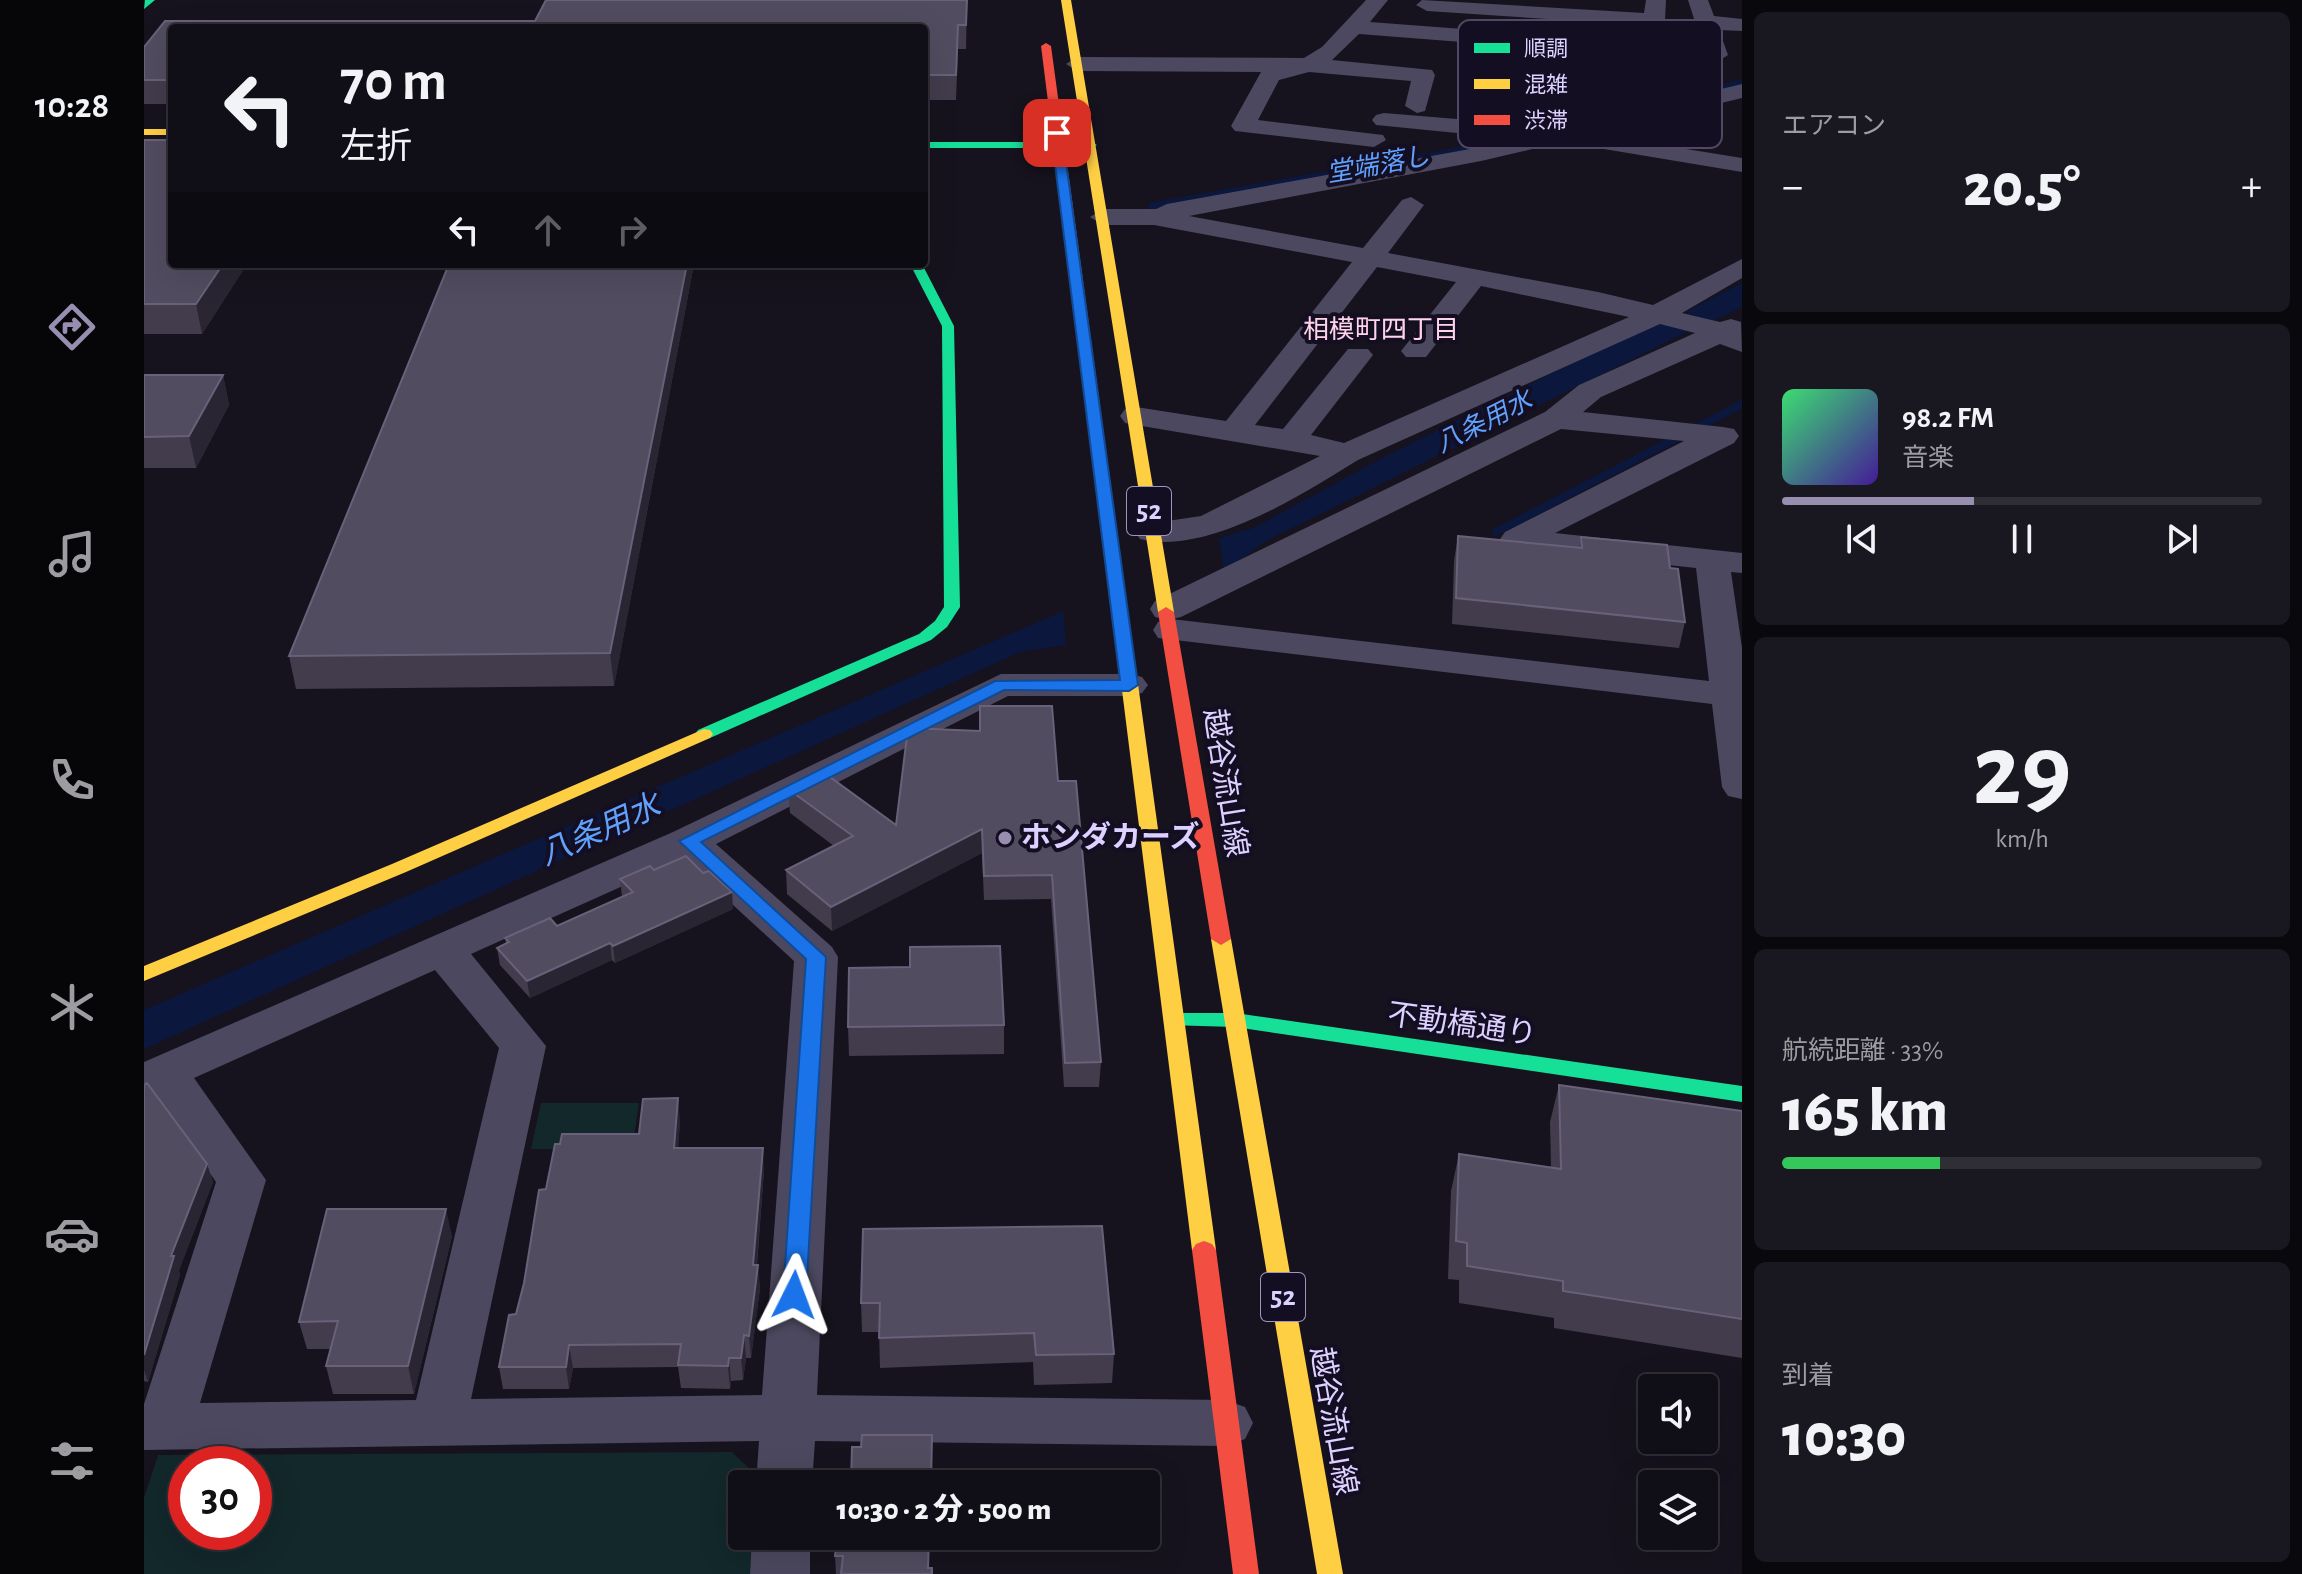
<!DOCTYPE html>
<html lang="ja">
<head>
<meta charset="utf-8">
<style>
  :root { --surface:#100e16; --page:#19171f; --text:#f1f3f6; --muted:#9c9ca1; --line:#302e35; --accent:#978eb0 }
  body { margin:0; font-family:"Alegreya Sans","Noto Sans JP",sans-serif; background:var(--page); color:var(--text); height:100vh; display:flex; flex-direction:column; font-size:30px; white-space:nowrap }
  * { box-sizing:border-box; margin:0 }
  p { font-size:26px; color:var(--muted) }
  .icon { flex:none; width:44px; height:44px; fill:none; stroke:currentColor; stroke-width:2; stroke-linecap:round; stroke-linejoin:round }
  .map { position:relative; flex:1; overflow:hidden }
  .side { display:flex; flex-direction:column; gap:12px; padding:12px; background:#09080c; width:560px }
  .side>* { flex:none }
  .hud { position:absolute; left:24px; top:24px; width:760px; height:244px; border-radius:8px; box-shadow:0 8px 32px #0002,0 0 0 2px var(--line); background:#100e16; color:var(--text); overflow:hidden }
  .controls { position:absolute; left:1494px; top:1374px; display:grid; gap:16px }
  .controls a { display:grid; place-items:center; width:80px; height:80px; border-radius:8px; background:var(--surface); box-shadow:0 8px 32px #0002,0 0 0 2px var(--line); font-size:40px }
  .speed { position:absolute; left:24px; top:1446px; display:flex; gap:16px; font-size:40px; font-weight:700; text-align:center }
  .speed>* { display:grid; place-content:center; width:104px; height:104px; border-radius:50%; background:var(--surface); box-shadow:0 8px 32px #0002,0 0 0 2px var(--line); line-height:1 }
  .speed .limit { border:12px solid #d22; background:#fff; color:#111 }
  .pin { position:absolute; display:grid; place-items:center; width:68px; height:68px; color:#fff; margin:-34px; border-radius:16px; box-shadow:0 4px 12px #0006 }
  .me { position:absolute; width:88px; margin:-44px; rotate:3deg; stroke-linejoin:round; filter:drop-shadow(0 0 6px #0008) }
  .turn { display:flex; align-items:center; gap:28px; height:168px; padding:0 40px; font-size:36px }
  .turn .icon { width:104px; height:104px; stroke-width:2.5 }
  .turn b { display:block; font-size:56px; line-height:68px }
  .lanes { display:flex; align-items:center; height:76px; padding:0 40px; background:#0003; justify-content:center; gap:40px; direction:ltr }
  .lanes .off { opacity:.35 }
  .big { font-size:60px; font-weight:800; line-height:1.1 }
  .side .card { flex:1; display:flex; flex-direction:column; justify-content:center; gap:12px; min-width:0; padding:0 28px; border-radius:12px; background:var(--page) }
  .side .dial { align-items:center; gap:0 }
  .dial b { font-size:104px; line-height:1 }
  .song { display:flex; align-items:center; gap:24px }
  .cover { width:96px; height:96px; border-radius:12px; background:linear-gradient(135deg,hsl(140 70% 55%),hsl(260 70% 35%)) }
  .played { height:8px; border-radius:4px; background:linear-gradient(90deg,var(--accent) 40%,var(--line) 40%) }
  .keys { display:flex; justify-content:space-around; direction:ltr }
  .heat { display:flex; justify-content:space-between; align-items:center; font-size:44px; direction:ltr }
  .charge { height:12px; border-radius:6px; background:linear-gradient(90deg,#34c759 33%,var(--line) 0) }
  .trip { position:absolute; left:584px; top:1470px; width:432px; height:80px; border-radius:8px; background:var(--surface); box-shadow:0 8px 32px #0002,0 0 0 2px var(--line); font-weight:800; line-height:80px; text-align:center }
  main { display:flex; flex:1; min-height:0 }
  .dock { display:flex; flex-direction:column; width:144px; justify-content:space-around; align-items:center; background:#060609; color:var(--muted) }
  .dock .icon { width:56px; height:56px }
  .dock .active { color:var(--accent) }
  .dock b { font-size:36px; color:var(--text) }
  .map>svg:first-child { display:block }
  .green { fill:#12282b; fill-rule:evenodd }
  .water { fill:#0b173d }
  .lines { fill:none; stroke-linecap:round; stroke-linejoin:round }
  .stream-far1 { stroke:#0b173d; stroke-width:7 }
  .stream { stroke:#0b173d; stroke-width:8 }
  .street { fill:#4c485f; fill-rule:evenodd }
  .fast { fill:#16e098; fill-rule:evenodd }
  .slow { fill:#ffcf43; fill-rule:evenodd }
  .jam { fill:#f24e42; fill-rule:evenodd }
  .wall { fill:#423c4d }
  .shaded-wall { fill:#292532 }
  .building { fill:#524c60; stroke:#686179; stroke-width:2 }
  .route { fill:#1a73e8; stroke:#114b97; stroke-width:2 }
  .poi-dot { fill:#978eb0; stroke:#140e23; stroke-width:3 }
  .labels { text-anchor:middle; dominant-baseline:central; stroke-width:8; stroke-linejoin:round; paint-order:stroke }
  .far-water-label { font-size:26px; font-style:italic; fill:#60a1fd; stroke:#140e23 }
  .far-neighbourhood-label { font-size:26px; fill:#ffd3e9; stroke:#140e23 }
  .shield { fill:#140e23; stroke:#a096bd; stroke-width:2 }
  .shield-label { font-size:28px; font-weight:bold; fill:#dcd1ff }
  .street-label { font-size:30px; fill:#dcd1ff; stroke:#140e23 }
  .poi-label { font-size:30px; font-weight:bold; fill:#dcd1ff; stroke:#140e23; text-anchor:start }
  .water-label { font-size:32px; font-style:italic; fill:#60a1fd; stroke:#140e23 }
  .key { fill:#140e23; stroke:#504865; stroke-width:2 }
  .key-label { font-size:22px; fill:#dcd1ff }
</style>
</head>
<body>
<main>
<nav class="dock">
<b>10:28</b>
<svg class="icon active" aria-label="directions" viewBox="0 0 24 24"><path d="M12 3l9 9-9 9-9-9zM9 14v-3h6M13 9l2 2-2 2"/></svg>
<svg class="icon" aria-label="music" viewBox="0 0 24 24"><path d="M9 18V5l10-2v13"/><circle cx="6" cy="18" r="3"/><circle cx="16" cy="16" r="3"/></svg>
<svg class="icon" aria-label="phone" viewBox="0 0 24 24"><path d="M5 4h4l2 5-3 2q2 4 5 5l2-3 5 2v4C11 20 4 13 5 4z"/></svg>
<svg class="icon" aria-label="climate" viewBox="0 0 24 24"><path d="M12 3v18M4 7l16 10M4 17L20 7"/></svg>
<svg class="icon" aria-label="car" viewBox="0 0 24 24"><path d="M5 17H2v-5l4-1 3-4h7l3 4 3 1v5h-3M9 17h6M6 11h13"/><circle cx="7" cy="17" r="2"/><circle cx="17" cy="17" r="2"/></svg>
<svg class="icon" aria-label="filters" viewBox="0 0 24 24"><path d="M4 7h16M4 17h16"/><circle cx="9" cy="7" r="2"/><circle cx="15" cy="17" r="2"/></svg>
</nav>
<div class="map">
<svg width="1598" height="1574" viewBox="0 0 1598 1574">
  <rect width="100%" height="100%" fill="#16131e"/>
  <path class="green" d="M397,1103H495L488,1149H387Z
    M588,1452L612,1475L611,1484H598V1536H608L606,1574H0V1498L14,1455ZM42,1464H110V1532H42Z"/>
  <path class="water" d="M1598,283V307L1566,322L1541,312Z
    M1512,321L1545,331L1122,541L1080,571L1075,538L1109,528L1244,455Z
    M919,611L922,645L876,652L0,1049V1010Z"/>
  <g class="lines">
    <path class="stream-far1" d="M1008,206L1341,146L1598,83"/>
    <path class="stream" d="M1352,532L1598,404"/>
    <path class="street" d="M1222,0H1244L1226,22L1559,47L1544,0H1564L1570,16L1598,19V31L1575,30L1584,55L1573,62L1215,34L1188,60L1288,70L1291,75L1281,111L1273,113L1261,106L1267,81L1165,72L1135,80L1114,120L1239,135L1242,140L1230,147L1091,131L1087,126L1117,72L933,71L922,64L933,57L1160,58L1178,47Z
      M1278,0L1500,13L1502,0H1522L1521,20L1510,26L1283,11L1272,5Z
      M1327,55L1396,99L1458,89L1470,96L1466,101C1383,122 1386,114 1319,67L1316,62Z
      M1598,84V98L1449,134L1598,158V172L1418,142L1337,161L1045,216L1219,248L1258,200L1267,197L1280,205L1244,253L1454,292L1509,305L1598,259V278L1538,313L1576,322L1587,319L1597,322L1598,352L1576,344L1457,397L1439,412L1579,427L1590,429L1595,436L1590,443L1411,533L1598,553V573L1587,572L1598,648V799L1584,796L1578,787L1568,704L1014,638L1009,630L1014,622L1027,619L1565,681L1552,568L1373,549L1361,546L1356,539L1361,532L1540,441L1417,429L1037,617L1024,620L1011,617L1006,609L1011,601L1401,412L1435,385L1551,333L1516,324L1214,460C1159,494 1063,556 996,539L991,532L996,525L1057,516L1176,456L992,425L981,423L976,416L981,409L992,407L1082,421L1208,262L1010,225H959L946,217L959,209H1012L1023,204L1337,147ZM1233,267L1312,282L1257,351L1262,357H1282L1337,286L1485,317L1200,443L1167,435L1229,355L1224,349H1204L1139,429L1111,425Z
      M1240,113L1313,119L1325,126L1313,133L1232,125L1228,120L1232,115Z
      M857,674H985L998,677L1004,685L998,693L985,696H864L572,844L688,947L694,957L673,1395L1081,1400L1101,1407L1109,1423L1101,1439L1081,1446L671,1441L668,1484H612L615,1441L0,1450V1404L72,1182L11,1094L0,1098V1062L529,832ZM539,859L650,961L618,1395L327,1399L402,1046L327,954ZM291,970L355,1048L272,1400L56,1403L122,1180L50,1078Z
      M608,1536H666V1574H606Z"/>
    <path class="fast" d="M11,0L0,9L1,0Z
      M780,142H947L953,145L947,148H780Z
      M766,264H778L810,326L816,607L803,627L787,640L566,738H554L551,734L554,730L775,634L791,621L800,607L798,326Z
      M1030,1013H1091L1598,1086V1102L1091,1027L1023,1025L1020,1020L1023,1015Z"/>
    <path class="slow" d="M917,0H927L1030,612L1022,617L1014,612Z
      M0,129H28V135H0Z
      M978,621L986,626L1072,1250L1068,1256L1060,1259L1052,1256L1048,1250L970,626Z
      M560,729L566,730L569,734L566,738L262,872L0,981V966L248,864Z
      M1077,933L1087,939L1199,1574H1173L1067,939Z"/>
    <path class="jam" d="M902,43L907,46L986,626L978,631L970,626L897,46Z
      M1022,607L1030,612L1087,939L1077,945L1067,939L1014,612Z
      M1060,1241L1068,1244L1072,1250L1115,1574H1089L1048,1250L1052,1244Z"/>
  </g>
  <path class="wall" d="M402,0H823L822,49H814L812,100H780V28H28V104H0V47L21,21H391Z
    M0,140L28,264H103L58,334H0Z
    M305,264H550L470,686L152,689L145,656Z
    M0,375H79L85,405L52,468H0Z
    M1314,536L1435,548L1437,537L1526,568L1541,622L1535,648L1308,624L1310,561Z
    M836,706L914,781L957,1062L955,1087H920L907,899L840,900L838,853L688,931L643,894L642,870L690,846L646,813L644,789L752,825L835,731Z
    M510,870L589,909L471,963L468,960L386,998L356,965L353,948L362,944L361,938L413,926L478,897L476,879Z
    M860,1025V1054L705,1056L704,1027Z
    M0,1085L63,1164L69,1182L35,1270L36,1275L4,1382L0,1381Z
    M1415,1085L1598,1111V1358L1410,1328V1318L1315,1303V1280L1304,1279L1307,1191L1315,1154L1407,1168L1406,1122Z
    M536,1120L534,1148L620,1170L613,1265L616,1288L607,1358H602L599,1380L587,1381L586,1389L537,1388L534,1367L429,1368L425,1389H359L355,1367L372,1314L402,1189Z
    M719,1229L970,1354L968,1383L890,1385L889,1362L736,1368L735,1332H718L717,1303Z
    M308,1236L270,1394H189L182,1366L187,1349H163L155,1322Z
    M786,1536L784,1568L788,1574H692L691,1556Z"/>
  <path class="shaded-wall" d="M79,264H103L58,334L52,304Z
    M543,264H550L470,686L466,653Z
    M79,375L85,405L52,468L45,436Z
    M838,829V853L688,931L687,907Z
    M588,892L589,909L471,963L469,946Z
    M466,943L468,960L386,998L383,981Z
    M534,1098L536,1120L533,1170L530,1148Z
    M619,1148L620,1170L611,1287L609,1265Z
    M63,1164L69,1182L35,1270L36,1275L4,1382L0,1370V1355L27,1256Z
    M302,1209L308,1236L270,1394L264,1366Z
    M614,1265L616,1288L607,1358L605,1336Z
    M600,1335L602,1358L599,1380L597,1358Z
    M425,1345L429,1368L425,1389L422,1367Z
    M585,1358L587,1381L586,1389L584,1366Z"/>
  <path class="building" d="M402,0H823L822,25H814L812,75H780V28H28V80H0V47L21,21H391Z
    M0,140H28V264H79L52,304H0Z
    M305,264H543L466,653L145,656Z
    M0,375H79L45,436L0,437Z
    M1314,536L1438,548L1437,537L1523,545L1526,568L1534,569L1541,622L1312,598Z
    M836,706H908L914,781H932L957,1062L921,1063L908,875L840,876L838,829L687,907L642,870L709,836L644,789L679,772L752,825L764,728L836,731Z
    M542,856L559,873L565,871L588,892L469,946L466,943L383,981L353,948L365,942L361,938L406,918L413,926L489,892L476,879L506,866L510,870Z
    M856,946L860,1025L704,1027L705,968L766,967V947Z
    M3,1083L63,1164L27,1256H30L0,1355V1085Z
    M1415,1085L1598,1111V1319L1419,1291V1281L1323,1266V1243L1312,1241L1315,1154L1417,1169Z
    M534,1098L530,1148H619L609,1265H614L605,1336L600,1335L597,1358H585L584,1366L534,1365L537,1344L425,1345L422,1367H355L365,1315L372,1314L380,1283L395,1190L402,1189L411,1144H416L418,1134H495L499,1099Z
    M183,1209H302L264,1366H182L194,1321L155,1322Z
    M958,1226L970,1354L892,1355L890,1333L735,1338L736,1303H717L719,1229Z
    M718,1435H788L787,1484H707L708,1447H717Z
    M693,1536H785L784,1568H788V1574H697L699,1556H691Z"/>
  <path class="route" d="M913,129L918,133L994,685L985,691L860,690L557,842L682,957L662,1295L659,1301H642L639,1295L662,959L535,841L851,681L976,680L907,133Z"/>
  <circle class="poi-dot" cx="861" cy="838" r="8"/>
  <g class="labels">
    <g class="far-water-label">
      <text transform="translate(1234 165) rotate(-10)">堂端落し</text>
      <text transform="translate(1340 422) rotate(-27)">八条用水</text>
    </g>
    <g class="far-neighbourhood-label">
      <text x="1237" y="330">相模町四丁目</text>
    </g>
    <g class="shield">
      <rect x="983" y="487" width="44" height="48" rx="6"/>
      <rect x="1117" y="1273" width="44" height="48" rx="6"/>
    </g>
    <g class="shield-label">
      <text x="1005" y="511">52</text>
      <text x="1139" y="1297">52</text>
    </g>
    <g class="street-label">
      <text transform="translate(1081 783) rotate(81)">越谷流山線</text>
      <text transform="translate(1318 1025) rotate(8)">不動橋通り</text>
      <text transform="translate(1189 1421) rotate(80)">越谷流山線</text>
    </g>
    <g class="poi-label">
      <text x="877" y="838">ホンダカーズ</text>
    </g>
    <g class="water-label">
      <text transform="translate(456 830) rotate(-24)">八条用水</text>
    </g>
  </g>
  <rect x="1314" y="20" width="264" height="128" rx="12" class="key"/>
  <rect x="1330" y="43" width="36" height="10" fill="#16e098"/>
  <rect x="1330" y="79" width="36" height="10" fill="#ffcf43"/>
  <rect x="1330" y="115" width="36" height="10" fill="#f24e42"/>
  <g class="key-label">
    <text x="1380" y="56">順調</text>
    <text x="1380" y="92">混雑</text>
    <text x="1380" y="128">渋滞</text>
  </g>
</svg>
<div class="controls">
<a><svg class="icon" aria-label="sound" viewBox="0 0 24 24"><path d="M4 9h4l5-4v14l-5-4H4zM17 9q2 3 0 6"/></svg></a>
<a><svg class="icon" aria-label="layers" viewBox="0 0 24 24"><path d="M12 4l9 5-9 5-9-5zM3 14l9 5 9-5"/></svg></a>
</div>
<div class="speed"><div class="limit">30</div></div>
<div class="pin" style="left:913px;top:133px;background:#d93025"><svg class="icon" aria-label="arrive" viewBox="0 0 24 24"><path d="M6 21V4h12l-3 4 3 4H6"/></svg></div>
<svg class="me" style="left:650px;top:1295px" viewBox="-20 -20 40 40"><path d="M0-17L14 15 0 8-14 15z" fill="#1a73e8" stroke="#fff" stroke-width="4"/></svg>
<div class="trip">10:30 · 2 分 · 500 m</div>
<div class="hud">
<div class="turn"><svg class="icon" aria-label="left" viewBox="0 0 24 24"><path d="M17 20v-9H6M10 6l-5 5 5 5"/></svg><div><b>70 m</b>左折</div></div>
<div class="lanes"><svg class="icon" aria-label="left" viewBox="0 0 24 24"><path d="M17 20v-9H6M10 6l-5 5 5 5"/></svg><svg class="icon off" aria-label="ahead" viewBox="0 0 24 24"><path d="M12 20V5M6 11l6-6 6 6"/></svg><svg class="icon off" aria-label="right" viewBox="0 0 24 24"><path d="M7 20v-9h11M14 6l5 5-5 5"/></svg></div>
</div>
</div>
<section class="side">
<div class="card"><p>エアコン</p>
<div class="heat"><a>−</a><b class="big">20.5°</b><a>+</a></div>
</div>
<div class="card">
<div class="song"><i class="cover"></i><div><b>98.2 FM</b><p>音楽</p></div></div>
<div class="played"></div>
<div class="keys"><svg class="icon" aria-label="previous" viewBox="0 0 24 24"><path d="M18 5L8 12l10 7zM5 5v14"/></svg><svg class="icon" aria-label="pause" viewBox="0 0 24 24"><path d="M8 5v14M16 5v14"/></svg><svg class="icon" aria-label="next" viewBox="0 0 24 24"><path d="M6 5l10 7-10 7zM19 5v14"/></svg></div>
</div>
<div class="card dial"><b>29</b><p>km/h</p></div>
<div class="card"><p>航続距離 · 33%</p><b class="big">165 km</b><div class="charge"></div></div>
<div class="card"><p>到着</p><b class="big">10:30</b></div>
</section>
</main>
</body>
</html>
